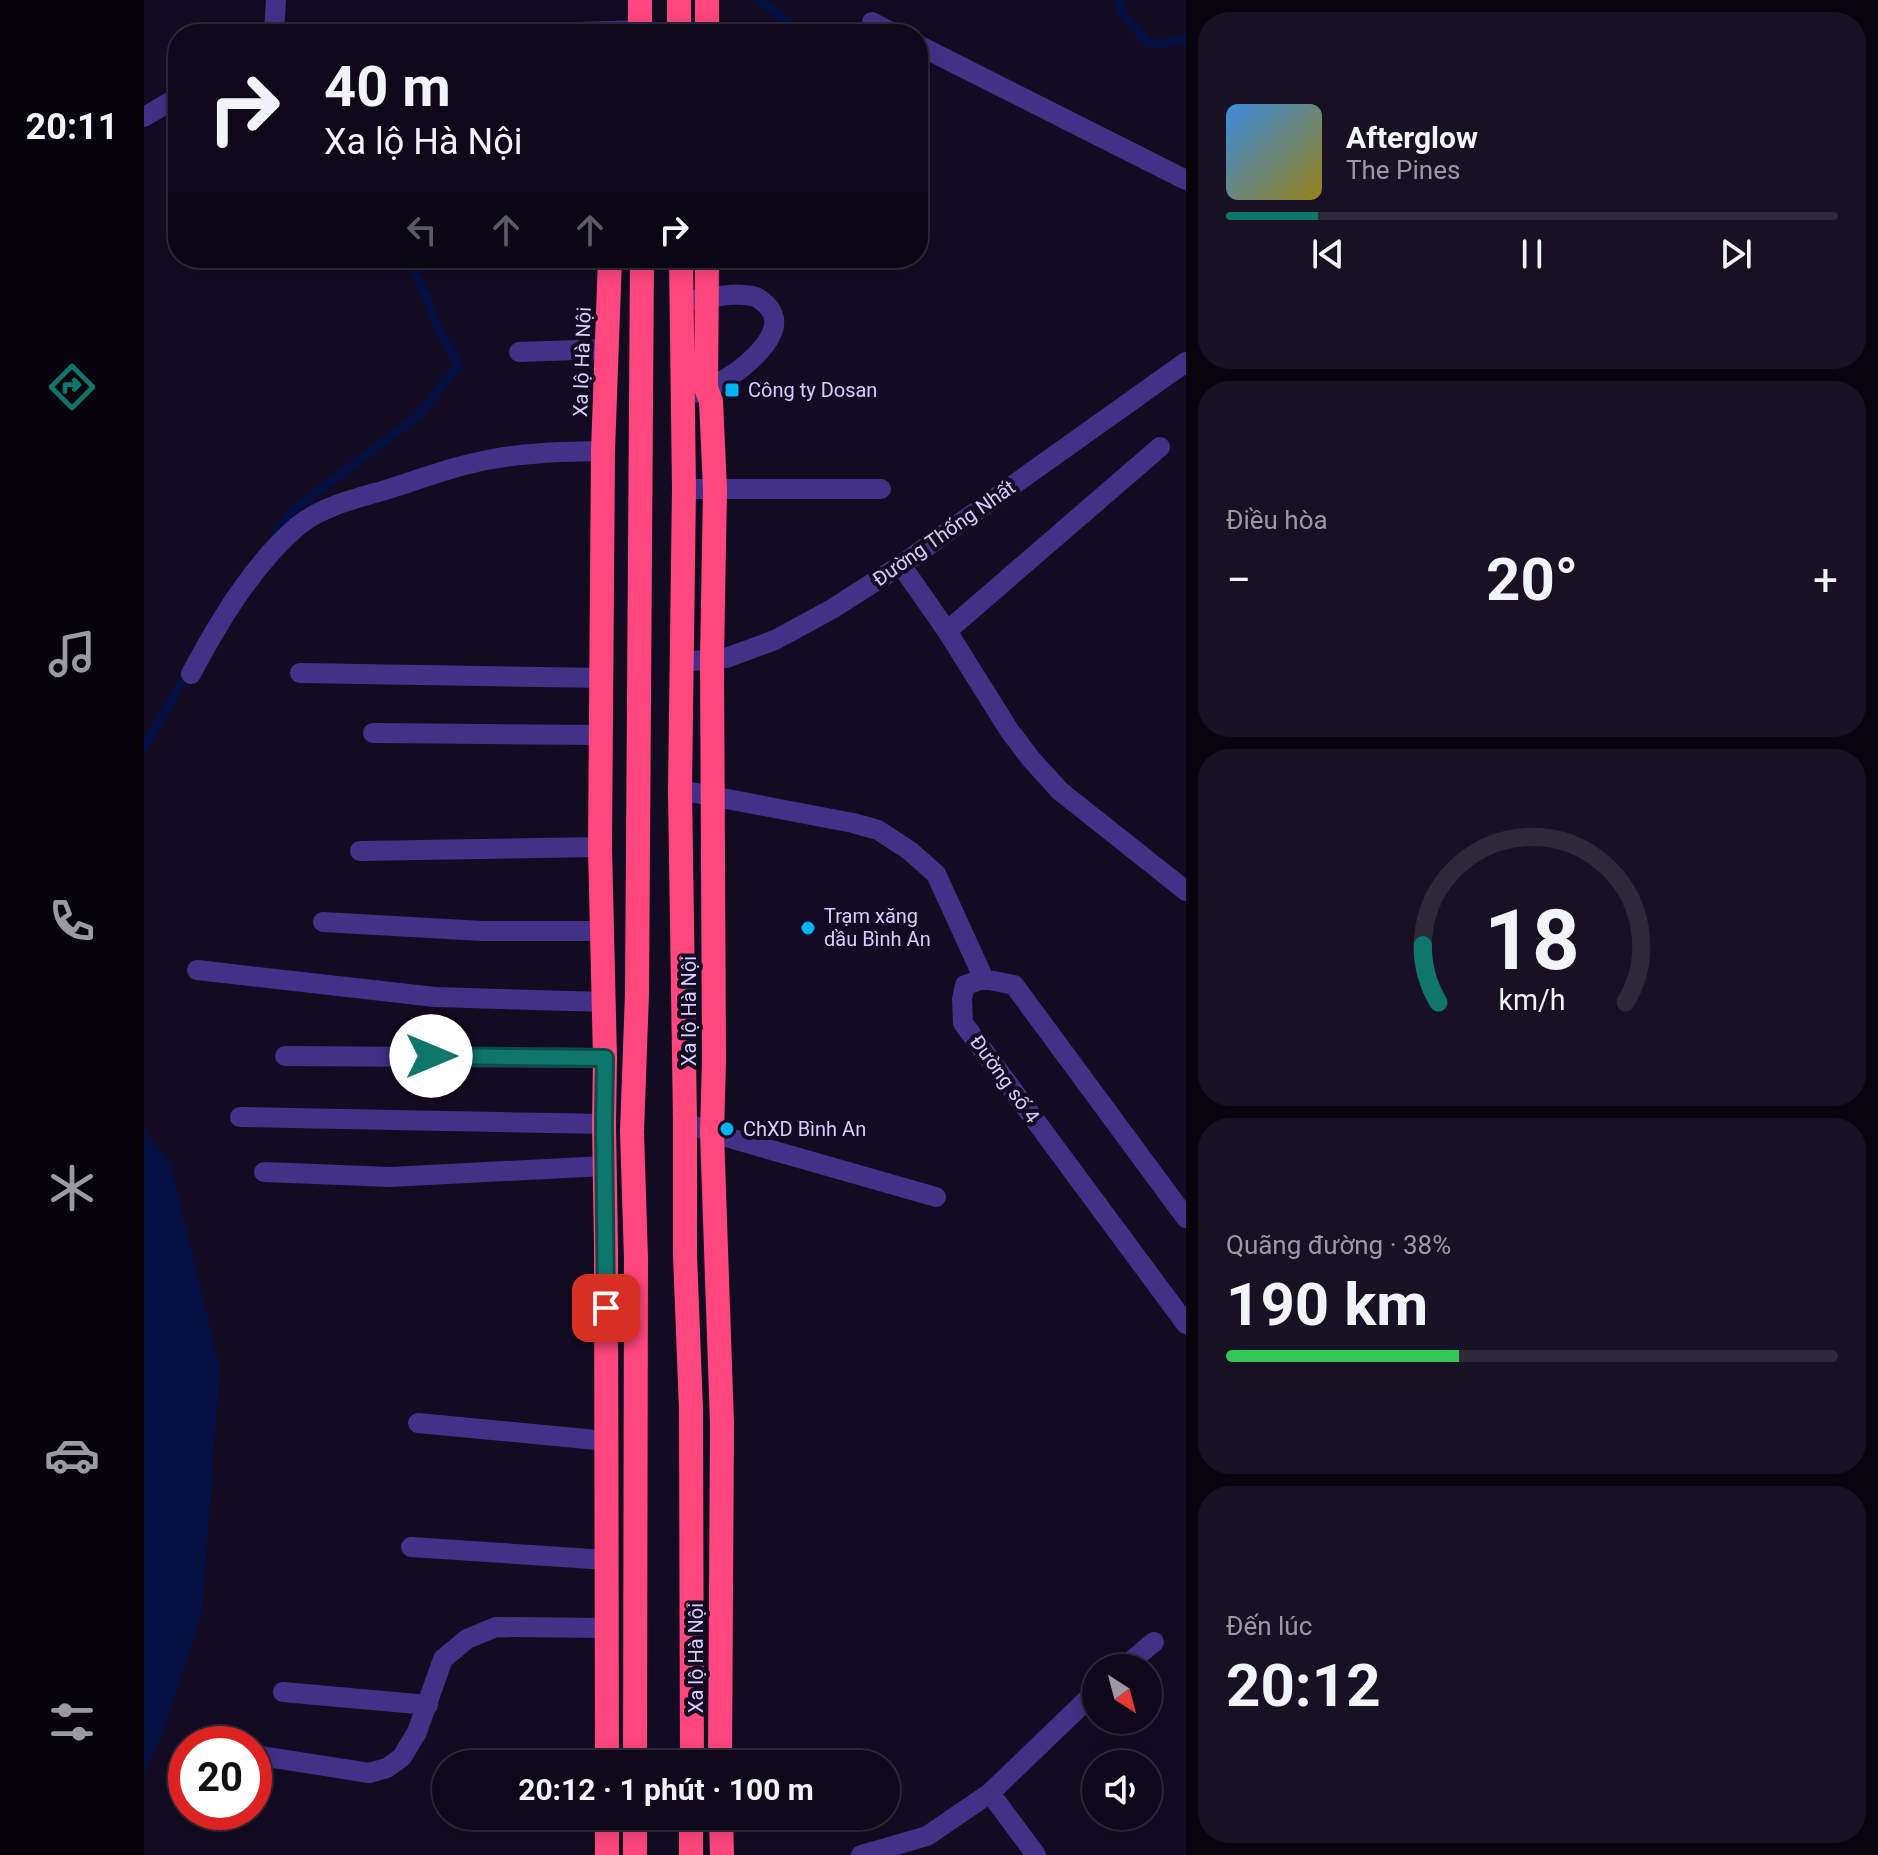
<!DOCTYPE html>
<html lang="vi">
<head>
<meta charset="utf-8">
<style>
  :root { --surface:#0e081a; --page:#171123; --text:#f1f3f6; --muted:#9b9aa2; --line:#2e2939; --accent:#0f766e }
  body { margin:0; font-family:Roboto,sans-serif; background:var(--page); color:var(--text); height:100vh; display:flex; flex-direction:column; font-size:30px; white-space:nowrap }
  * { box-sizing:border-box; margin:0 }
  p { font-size:26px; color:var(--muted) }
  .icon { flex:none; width:44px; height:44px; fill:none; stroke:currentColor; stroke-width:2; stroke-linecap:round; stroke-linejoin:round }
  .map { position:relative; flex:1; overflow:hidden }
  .sheet { display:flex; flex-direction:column; gap:12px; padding:12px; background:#08040e; width:692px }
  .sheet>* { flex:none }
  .guide { position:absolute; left:24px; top:24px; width:760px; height:244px; border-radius:32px; box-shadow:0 4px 20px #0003,0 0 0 2px var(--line); background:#0e081a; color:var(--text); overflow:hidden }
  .needle { width:52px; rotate:144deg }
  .tools { position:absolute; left:938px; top:1654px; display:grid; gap:16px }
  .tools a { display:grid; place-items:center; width:80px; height:80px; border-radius:50%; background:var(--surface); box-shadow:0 4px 20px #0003,0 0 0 2px var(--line); font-size:40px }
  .speed { position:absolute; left:24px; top:1726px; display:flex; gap:16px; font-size:40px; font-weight:700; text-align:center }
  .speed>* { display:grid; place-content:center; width:104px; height:104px; border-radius:50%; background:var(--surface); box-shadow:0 4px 20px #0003,0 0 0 2px var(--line); line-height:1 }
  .speed .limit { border:12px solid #d22; background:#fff; color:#111 }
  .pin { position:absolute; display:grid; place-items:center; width:68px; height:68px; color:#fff; margin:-34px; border-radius:16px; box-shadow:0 4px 12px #0006 }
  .me { position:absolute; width:88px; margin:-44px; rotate:90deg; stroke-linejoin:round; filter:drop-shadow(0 0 6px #0008) }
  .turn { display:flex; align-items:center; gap:28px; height:168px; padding:0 24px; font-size:36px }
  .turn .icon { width:104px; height:104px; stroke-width:2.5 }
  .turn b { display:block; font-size:56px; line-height:68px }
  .lanes { display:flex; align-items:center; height:76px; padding:0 24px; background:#0003; justify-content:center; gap:40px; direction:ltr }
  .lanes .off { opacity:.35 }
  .big { font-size:60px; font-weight:700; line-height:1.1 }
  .sheet .widget { flex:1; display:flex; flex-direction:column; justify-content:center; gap:12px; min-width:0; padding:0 28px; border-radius:32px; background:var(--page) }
  .sheet .dial { align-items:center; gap:0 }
  .dial svg { height:208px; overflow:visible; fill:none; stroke:var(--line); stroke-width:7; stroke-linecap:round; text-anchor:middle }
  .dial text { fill:var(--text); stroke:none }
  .song { display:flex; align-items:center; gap:24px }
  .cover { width:96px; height:96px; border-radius:12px; background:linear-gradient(135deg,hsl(210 70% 55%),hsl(50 70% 35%)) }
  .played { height:8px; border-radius:4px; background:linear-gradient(90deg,var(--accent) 15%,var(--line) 15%) }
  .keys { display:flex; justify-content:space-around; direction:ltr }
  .heat { display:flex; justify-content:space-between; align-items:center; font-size:44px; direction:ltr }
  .charge { height:12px; border-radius:6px; background:linear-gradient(90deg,#34c759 38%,var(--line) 0) }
  .trip { position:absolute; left:288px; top:1750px; width:468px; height:80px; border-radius:40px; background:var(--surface); box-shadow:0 4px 20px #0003,0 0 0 2px var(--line); font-weight:700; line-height:80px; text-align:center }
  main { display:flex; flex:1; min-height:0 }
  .menu { display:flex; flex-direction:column; width:144px; justify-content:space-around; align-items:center; background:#06030a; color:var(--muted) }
  .menu .icon { width:56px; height:56px }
  .menu .active { color:var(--accent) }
  .menu b { font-size:36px; color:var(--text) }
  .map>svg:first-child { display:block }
  .water { fill:#041042 }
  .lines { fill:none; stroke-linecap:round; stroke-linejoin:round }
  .stream { stroke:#041042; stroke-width:9 }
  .minor { stroke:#433187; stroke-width:20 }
  .highway { stroke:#ff477e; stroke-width:24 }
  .route-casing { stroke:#0a4d48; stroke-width:20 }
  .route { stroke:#0f766e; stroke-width:14 }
  .poi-dot { fill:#00b2f7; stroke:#130b22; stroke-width:3 }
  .labels { text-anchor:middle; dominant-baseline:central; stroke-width:8; stroke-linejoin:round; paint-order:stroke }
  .street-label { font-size:20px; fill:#dbccff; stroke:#130b22 }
  .poi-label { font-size:20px; fill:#dbccff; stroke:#130b22; text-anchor:start }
</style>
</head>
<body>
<main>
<nav class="menu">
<b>20:11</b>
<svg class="icon active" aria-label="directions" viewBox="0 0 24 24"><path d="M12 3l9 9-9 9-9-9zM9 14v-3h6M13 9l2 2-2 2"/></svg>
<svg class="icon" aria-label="music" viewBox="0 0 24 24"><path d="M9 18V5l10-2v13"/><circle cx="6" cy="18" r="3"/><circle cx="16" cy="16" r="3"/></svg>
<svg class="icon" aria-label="phone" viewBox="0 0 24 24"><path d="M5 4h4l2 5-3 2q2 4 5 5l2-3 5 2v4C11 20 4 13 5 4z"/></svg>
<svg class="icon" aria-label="climate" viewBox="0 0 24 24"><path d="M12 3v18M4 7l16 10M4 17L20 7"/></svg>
<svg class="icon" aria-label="car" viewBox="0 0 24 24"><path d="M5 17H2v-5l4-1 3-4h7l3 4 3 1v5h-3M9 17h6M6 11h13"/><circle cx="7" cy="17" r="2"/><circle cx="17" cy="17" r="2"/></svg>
<svg class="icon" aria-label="filters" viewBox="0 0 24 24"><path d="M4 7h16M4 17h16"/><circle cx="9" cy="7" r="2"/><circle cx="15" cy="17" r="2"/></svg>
</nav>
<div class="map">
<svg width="1042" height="1855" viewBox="0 0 1042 1855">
  <rect width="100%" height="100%" fill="#130b22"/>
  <path class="water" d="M0,1129L26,1161L76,1369L58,1612L20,1730L0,1774Z"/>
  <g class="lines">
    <path class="stream" d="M615,0L660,34
      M973,0L980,16L1005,44L1039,41L1042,38
      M130,538L148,511L276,414L314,365L294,328L273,274L265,258
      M0,747L44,671"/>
    <path class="minor" d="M728,22L751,34
      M130,34L132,0
      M373,34L496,30
      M774,45L1042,180
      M0,117L34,97
      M549,300C568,298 593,291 612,297C618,300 627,308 629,315C638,340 594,373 574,383C566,387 558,389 550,393
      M375,352L462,349
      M540,489H737
      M757,565L803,631L865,730L887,759L916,791L1042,891
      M803,631L1016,447
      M538,662L582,658L631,640L688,609L757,565L1042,362
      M156,673L457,678
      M47,674C74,623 109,564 154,526C177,507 210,499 238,491C274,480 312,465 349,459C385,452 422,452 459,451
      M229,733L457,735
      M536,790L709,823L734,830L766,851L792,874L840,979
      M216,851L456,847
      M179,922L338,931H458
      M53,970L291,997L461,1002
      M141,1056L461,1058
      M96,1117L460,1124
      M541,1122L568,1133L792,1197
      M120,1172L246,1177L460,1166
      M1042,1218L870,985L840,979L821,985L818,999L819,1023L1042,1324
      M274,1423L463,1441
      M267,1547L463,1560
      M979,1668L1010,1642
      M139,1692L284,1705
      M110,1755L225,1773L243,1768L258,1757L273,1732L299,1659L323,1639L352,1627L463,1628
      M846,1793L892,1855
      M717,1855L783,1836L846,1793L952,1691"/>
    <path class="highway" d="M496,0V34
      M535,0V34
      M563,34V0
      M537,258L540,489L536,790L541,1122V1254L547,1410L548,1764
      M563,258L562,388L567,401L571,489L568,659L570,1060L568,1133L578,1424L576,1764
      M463,1764L462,1249L460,1124L461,1058L456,847L459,451L466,258
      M491,1764L492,1259L488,1132L493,993L498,258
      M463,1816V1855
      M577,1816L578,1855
      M491,1855V1816
      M547,1855V1816"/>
  </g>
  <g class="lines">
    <g class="route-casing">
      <path id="route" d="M287,1056L461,1058L460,1124L462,1308"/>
    </g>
    <use href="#route" class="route"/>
  </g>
  <g class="poi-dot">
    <rect x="580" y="382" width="16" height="16" rx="4"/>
    <circle cx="664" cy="928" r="8"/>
    <circle cx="583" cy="1129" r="8"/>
  </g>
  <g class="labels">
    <g class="street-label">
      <text transform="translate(438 362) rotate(-88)">Xa lộ Hà Nội</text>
      <text transform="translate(800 533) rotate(-35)">Đường Thống Nhất</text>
      <text transform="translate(545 1011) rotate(-90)">Xa lộ Hà Nội</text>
      <text transform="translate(861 1079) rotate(54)">Đường số 4</text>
      <text transform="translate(552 1658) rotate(-90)">Xa lộ Hà Nội</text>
    </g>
    <g class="poi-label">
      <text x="604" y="390">Công ty Dosan</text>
      <text x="680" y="916">Trạm xăng<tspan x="680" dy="23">dầu Bình An</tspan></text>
      <text x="599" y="1129">ChXD Bình An</text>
    </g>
  </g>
</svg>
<div class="tools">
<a><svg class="needle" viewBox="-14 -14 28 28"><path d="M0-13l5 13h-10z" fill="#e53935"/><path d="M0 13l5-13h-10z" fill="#9b9aa2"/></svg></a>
<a><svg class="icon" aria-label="sound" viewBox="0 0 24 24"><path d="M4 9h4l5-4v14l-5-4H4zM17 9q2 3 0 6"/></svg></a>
</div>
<div class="speed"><div class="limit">20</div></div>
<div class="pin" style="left:462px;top:1308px;background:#d93025"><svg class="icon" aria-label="arrive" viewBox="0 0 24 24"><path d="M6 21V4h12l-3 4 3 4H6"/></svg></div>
<svg class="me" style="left:287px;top:1056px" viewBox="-20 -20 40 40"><circle r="19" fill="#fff"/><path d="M0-13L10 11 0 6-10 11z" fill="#0f766e"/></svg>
<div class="trip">20:12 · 1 phút · 100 m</div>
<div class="guide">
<div class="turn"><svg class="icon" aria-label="right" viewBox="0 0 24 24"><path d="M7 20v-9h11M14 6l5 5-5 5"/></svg><div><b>40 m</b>Xa lộ Hà Nội</div></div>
<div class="lanes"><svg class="icon off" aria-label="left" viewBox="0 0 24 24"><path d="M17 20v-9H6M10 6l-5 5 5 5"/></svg><svg class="icon off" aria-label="ahead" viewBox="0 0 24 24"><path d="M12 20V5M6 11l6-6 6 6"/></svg><svg class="icon off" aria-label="ahead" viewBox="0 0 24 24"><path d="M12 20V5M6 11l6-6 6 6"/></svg><svg class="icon" aria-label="right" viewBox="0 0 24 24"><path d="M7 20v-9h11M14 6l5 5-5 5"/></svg></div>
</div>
</div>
<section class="sheet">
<div class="widget">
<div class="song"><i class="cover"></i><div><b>Afterglow</b><p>The Pines</p></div></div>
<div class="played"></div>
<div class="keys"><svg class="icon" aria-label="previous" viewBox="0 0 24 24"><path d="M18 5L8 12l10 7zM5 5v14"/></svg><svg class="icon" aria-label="pause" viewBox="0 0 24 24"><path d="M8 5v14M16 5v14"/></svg><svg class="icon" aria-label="next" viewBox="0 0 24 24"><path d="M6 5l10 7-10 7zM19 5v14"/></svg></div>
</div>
<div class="widget"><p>Điều hòa</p>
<div class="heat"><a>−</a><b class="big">20°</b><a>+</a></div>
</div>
<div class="widget dial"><svg viewBox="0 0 100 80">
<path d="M14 69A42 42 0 1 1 86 69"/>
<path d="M14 69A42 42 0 0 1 8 47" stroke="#0f766e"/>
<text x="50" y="56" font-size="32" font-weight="700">18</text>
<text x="50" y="72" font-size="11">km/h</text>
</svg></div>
<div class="widget"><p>Quãng đường · 38%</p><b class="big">190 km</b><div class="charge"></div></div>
<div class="widget"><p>Đến lúc</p><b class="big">20:12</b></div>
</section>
</main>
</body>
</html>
